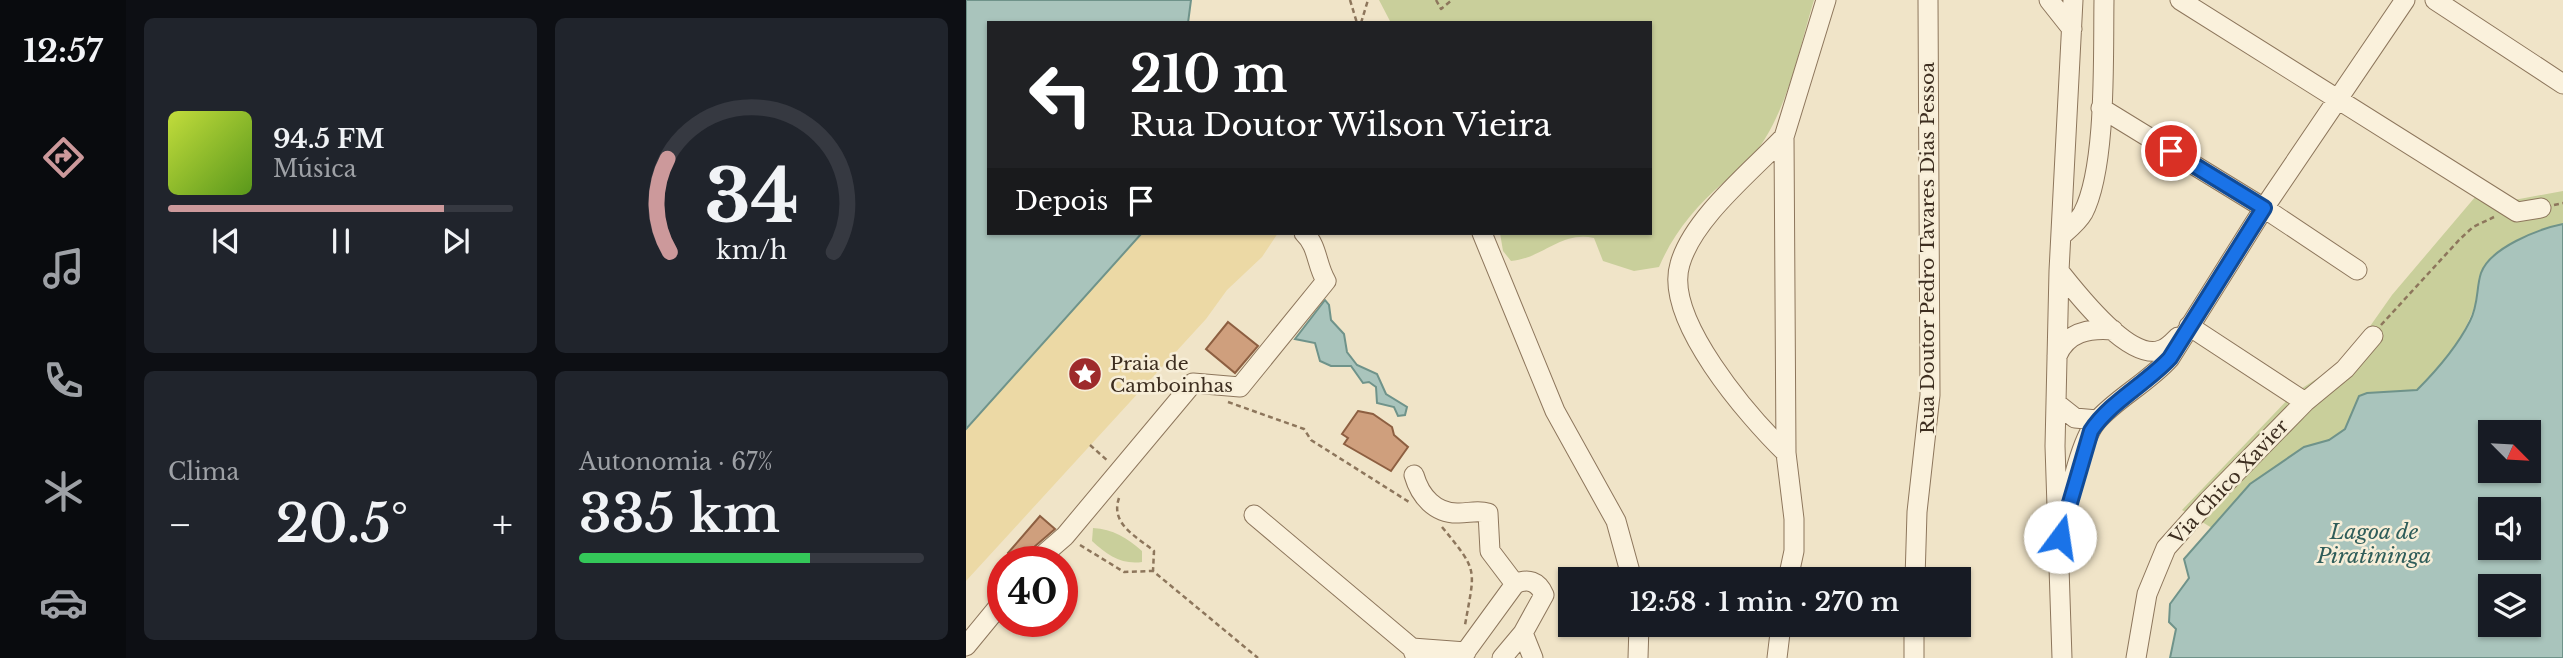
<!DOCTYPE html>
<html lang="pt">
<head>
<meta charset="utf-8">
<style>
  :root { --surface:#171b24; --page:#20242c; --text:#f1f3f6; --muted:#9ea1a6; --line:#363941; --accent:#cc999b }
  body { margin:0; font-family:"Libre Baskerville",serif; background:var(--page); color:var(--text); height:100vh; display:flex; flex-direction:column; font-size:26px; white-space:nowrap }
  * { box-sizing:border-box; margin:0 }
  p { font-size:23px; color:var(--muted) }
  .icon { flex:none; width:38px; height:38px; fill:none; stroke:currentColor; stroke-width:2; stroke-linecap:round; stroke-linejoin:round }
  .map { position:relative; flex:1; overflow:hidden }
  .drawer { display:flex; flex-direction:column; gap:18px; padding:18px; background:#0d0f14; width:840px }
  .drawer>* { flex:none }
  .guide { position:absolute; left:21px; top:21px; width:665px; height:214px; border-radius:0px; box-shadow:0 2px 5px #0004; background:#202124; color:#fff; overflow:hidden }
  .needle { width:46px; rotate:114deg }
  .tools { position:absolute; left:1512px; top:420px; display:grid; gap:14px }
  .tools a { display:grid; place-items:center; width:63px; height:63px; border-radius:0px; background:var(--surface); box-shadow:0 2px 5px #0004; font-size:35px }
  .speed { position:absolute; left:21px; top:546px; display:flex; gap:14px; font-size:35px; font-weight:700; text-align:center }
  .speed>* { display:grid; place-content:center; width:91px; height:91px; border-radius:50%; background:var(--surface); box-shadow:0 2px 5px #0004; line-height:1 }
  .speed .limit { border:10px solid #d22; background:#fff; color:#111 }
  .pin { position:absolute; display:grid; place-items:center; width:60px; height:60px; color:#fff; margin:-30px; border:4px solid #fff; border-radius:50%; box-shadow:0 2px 7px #0007 }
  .me { position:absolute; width:77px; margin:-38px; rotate:14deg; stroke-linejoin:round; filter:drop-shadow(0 0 5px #0008) }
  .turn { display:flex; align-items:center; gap:24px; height:147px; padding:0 28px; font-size:32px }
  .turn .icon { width:91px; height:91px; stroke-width:2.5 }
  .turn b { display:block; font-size:49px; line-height:60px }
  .then { display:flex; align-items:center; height:66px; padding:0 28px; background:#0003; gap:14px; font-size:26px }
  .big { font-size:52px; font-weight:600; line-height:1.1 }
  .drawer .widget { flex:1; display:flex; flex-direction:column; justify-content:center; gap:10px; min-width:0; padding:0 24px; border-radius:10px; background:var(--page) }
  .drawer .dial { align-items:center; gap:0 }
  .dial svg { height:182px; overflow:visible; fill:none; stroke:var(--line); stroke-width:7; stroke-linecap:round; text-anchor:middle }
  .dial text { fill:var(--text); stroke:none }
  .song { display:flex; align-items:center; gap:21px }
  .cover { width:84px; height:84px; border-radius:10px; background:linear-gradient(135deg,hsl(70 70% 55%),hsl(90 70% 35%)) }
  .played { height:7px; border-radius:4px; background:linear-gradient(90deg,var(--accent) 80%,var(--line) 80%) }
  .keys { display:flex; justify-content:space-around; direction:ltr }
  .heat { display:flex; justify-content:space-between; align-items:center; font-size:38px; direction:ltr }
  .charge { height:10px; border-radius:5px; background:linear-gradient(90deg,#34c759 67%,var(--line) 0) }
  .drawer .tiles { flex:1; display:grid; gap:18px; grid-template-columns:repeat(2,1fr) }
  .trip { position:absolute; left:592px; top:567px; width:413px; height:70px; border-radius:0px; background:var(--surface); box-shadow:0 2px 5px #0004; font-weight:600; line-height:70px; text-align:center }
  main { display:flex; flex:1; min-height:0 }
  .tabs { display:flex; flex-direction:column; width:126px; justify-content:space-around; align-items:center; background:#090b0e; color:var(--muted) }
  .tabs .icon { width:49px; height:49px }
  .tabs .current { color:var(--accent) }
  .tabs b { font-size:32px; color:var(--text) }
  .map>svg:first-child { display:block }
  .green { fill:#c9cf9b }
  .sand { fill:#ecd9a5 }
  .water { fill:#a9c4bc; stroke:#6f938a; stroke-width:2; fill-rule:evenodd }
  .building { fill:#cf9f7d; stroke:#8d5f41; stroke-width:2 }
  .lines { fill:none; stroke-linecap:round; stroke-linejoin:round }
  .minor-casing { stroke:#8d765c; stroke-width:21 }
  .path { stroke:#8d765c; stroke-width:2.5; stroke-dasharray:5 3.5; stroke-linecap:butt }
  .minor { stroke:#faf1dc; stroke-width:19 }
  .route-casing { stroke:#114b97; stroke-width:18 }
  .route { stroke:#1a73e8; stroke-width:12 }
  .labels { text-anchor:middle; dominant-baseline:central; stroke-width:5; stroke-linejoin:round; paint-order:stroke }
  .street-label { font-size:19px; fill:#3d2e20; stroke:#f7eed8 }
  .poi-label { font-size:19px; fill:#3d2e20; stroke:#f7eed8; text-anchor:start }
  .water-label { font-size:21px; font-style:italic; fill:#2f5d5a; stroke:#f7eed8 }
</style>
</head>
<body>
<main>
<nav class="tabs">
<b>12:57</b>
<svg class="icon current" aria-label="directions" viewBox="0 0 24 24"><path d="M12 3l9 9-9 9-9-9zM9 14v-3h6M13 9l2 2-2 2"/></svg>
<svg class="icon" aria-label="music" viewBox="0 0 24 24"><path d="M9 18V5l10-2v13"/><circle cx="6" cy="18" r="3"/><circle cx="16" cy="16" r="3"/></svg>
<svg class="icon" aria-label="phone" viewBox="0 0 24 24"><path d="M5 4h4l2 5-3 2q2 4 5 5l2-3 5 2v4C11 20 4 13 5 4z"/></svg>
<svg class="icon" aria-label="climate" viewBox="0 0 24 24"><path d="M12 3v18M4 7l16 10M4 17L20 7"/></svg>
<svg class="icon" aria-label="car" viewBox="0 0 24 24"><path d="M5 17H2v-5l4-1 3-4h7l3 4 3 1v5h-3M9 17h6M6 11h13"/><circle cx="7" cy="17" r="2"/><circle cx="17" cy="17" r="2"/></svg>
</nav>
<section class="drawer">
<div class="tiles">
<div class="widget">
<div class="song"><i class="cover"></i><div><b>94.5 FM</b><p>Música</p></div></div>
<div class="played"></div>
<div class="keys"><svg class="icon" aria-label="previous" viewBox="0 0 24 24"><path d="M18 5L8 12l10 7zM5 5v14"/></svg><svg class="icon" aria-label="pause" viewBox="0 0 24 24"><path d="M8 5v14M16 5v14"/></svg><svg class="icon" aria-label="next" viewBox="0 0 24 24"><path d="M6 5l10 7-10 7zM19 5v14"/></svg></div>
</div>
<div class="widget dial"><svg viewBox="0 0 100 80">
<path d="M14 69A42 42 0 1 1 86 69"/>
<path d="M14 69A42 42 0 0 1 13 28" stroke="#cc999b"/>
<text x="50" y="56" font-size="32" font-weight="700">34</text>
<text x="50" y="72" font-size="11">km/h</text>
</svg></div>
<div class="widget"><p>Clima</p>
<div class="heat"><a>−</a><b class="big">20.5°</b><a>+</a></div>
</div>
<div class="widget"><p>Autonomia · 67%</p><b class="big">335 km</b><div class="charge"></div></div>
</div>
</section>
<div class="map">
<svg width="1597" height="658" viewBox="0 0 1597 658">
  <rect width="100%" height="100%" fill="#f0e4c8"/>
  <path class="green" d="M413,0H848C831,55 820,123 778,166C772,172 764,177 757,183C730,206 707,234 693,267L668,271L637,261L628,238C594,231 578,258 545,261L537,251L534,233H684V23H425Z
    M1521,183L1548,200L1597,191V224L1553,239L1515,274C1512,320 1483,359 1451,390L1401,393L1393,396L1379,429L1363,440L1338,447L1284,484L1246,528L1216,510L1327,394L1369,367L1393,342L1426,295Z
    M127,528C147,529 161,538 176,551V562C156,565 141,555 126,541Z"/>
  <path class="sand" d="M176,233H312L296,257L261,290L240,319L0,581V429Z"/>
  <path class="water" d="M0,0H225L222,23H23V233H176L0,429Z
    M1597,224V658H1204L1210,629L1203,622L1204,604L1223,578L1218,559L1284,484L1338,447L1363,440L1379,429L1393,396L1401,393L1451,390C1471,370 1491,347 1504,321C1513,303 1510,288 1515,273C1524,248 1572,229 1597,224ZM1524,432H1563V471H1524ZM1524,509H1563V548H1524ZM1524,586H1563V625H1524Z
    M359,300L363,305L365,320L378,334L381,352L391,365L411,374L420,394L441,407L439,415L432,416L428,407L411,403L410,387L403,382L397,383L385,366H365L354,361L349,343L329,339Z"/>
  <path class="building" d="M262,322L292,346L269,373L240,349Z
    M392,411L407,414L426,427L428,435L442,447L425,471L378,444L382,438L376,434Z
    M74,516L89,529L61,553L57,562H52L42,553Z"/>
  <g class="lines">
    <g class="minor-casing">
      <path id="minor" d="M1083,0L1106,29
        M1214,0L1551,212L1575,208
        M1469,0L1597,84
        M1135,108L1298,208L1391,270
        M818,137C786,171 727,218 714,264C697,319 783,417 820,453
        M516,233L589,411L650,521L666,579
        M1095,236C1103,229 1112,222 1117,213C1141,167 1137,54 1138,0
        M1093,271C1109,291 1163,362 1195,350C1202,348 1207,342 1212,337
        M1223,326L1339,402
        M1091,356C1101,332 1123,328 1147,330
        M1090,403L1109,418L1131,420
        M448,475C454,496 469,514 493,513C503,513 512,510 522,513L524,551L549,584
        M288,515L446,648L450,658
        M1097,525C1103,498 1113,444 1130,422C1148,400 1183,382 1204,358L1298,208L1439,0
        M69,562L99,536L227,383L274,387L360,281C350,264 352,246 338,233
        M822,579L828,551V519L820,453L818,137L860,0
        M949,579L951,512L964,395L962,0
        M557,633L567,658
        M0,646L37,601
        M446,648L500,652
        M495,658L549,584C562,578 572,581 578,595L557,633L536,658
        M672,658L673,625
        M811,658L815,625
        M948,658V625
        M1096,658L1089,446L1093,271L1107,0
        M1170,658L1181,594L1200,548L1242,501L1339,402L1379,369L1407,336"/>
    </g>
    <path class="path" d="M384,0L391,23
      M470,0L475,9L486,0
      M395,23L402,0
      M1588,205L1597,203
      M1415,325L1494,239L1507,227L1528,217
      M262,402L338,429L345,440L443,502
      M124,445L143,462
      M153,498C144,524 170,536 188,551L187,571L292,658
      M476,527C513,572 509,568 499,625
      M114,545L158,572L186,571"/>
    <use href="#minor" class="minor"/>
  </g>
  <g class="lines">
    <g class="route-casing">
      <path id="route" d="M1094,537L1125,431C1144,402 1180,384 1204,358L1298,208L1205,151"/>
    </g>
    <use href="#route" class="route"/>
  </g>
  <defs>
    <g id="sight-disc" transform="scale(1.75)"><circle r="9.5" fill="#9e2a2b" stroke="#f7eed8"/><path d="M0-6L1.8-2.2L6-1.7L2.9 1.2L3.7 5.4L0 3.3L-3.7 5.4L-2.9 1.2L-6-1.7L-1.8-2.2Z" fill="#fff"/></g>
  </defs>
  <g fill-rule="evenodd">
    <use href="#sight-disc" x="119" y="374"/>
  </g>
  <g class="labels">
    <g class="street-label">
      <text transform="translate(961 248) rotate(-90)">Rua Doutor Pedro Tavares Dias Pessoa</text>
      <text transform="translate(1263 482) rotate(-47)">Via Chico Xavier</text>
    </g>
    <g class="poi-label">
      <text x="144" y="363">Praia de<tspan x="144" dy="22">Camboinhas</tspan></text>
    </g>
    <g class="water-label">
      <text x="1408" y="532">Lagoa de<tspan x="1408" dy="24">Piratininga</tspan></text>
    </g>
  </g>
</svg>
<div class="tools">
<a><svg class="needle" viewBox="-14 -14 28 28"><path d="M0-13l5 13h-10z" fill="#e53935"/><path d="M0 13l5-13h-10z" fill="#9ea1a6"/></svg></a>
<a><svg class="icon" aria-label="sound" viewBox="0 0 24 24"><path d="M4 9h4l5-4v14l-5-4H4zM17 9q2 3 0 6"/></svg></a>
<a><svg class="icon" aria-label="layers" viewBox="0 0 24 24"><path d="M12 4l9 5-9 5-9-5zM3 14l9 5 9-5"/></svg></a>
</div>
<div class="speed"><div class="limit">40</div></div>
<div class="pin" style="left:1205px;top:151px;background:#d93025"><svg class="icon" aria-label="arrive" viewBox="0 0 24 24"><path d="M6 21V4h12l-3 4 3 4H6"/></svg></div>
<svg class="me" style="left:1094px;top:537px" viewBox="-20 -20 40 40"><circle r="19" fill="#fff"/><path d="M0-13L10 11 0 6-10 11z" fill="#1a73e8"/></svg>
<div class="trip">12:58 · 1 min · 270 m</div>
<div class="guide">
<div class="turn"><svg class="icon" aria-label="left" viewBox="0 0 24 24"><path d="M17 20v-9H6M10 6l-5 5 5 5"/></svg><div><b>210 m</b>Rua Doutor Wilson Vieira</div></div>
<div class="then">Depois<svg class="icon" aria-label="arrive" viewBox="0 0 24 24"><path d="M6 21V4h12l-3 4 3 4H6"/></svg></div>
</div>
</div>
</main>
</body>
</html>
